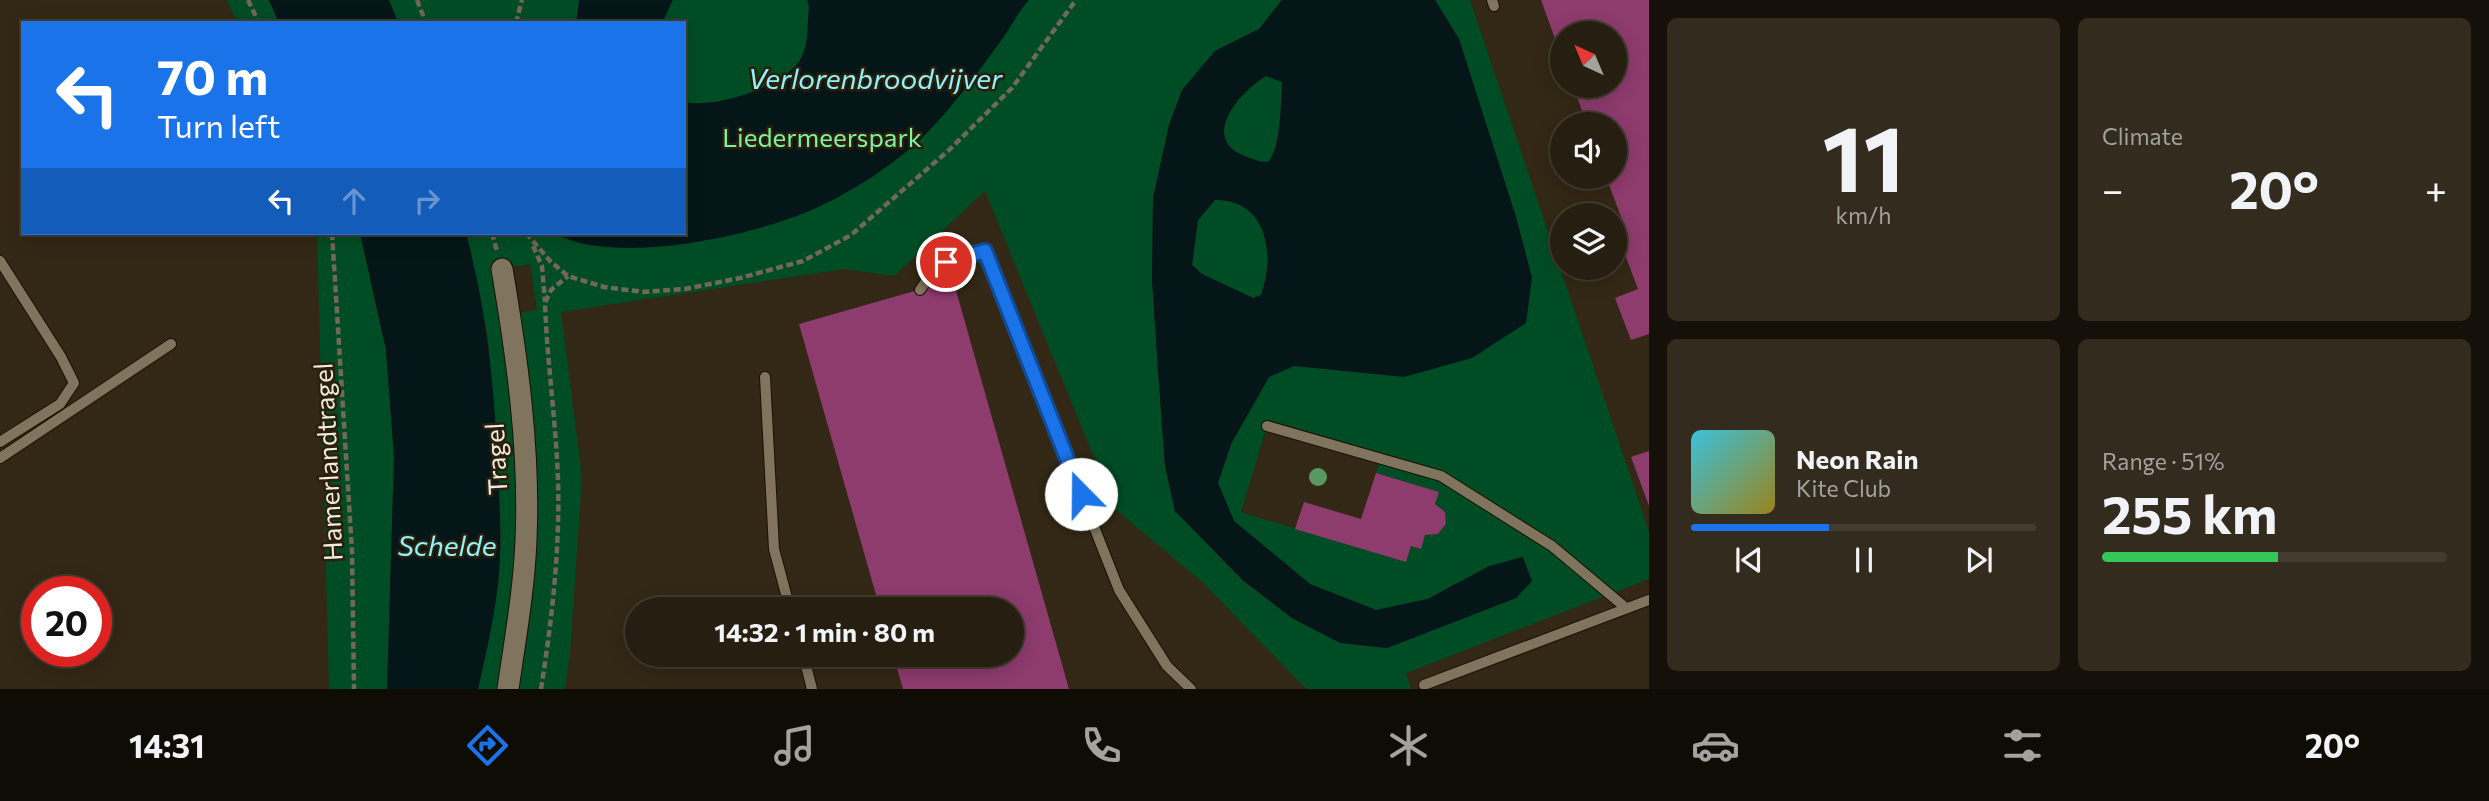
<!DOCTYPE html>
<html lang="en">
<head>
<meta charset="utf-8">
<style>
  :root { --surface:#261e10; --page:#322b1e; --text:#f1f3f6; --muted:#a4a29f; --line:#423c30; --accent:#1a73e8 }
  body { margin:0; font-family:Commissioner,sans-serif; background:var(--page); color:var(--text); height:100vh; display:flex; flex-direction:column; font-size:26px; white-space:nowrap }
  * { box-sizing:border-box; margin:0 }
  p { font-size:23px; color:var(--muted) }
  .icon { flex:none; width:38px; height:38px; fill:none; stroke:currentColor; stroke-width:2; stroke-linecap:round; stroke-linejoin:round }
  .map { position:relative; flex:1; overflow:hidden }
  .sheet { display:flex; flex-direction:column; gap:18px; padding:18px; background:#151009; width:840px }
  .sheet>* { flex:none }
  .banner { position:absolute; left:21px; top:21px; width:665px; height:214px; border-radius:0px; box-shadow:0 4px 18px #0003,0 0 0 2px var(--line); background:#1a73e8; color:#fff; overflow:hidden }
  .needle { width:46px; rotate:316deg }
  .controls { position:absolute; left:1550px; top:21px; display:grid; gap:14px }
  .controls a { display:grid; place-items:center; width:77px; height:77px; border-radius:50%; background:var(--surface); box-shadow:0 4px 18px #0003,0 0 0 2px var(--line); font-size:35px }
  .speed { position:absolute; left:21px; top:576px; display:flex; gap:14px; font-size:35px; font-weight:700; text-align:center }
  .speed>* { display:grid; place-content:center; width:91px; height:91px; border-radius:50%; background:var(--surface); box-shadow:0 4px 18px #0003,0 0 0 2px var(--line); line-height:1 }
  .speed .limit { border:10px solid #d22; background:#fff; color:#111 }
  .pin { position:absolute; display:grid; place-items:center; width:60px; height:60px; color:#fff; margin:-30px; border:4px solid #fff; border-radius:50%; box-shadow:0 2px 7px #0007 }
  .me { position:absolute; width:77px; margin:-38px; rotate:338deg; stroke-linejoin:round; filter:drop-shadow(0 0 5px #0008) }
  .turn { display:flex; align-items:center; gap:24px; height:147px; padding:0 21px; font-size:32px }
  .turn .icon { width:91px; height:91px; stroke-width:2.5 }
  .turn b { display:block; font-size:49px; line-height:60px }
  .lanes { display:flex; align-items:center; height:66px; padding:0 21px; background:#0003; justify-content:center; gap:35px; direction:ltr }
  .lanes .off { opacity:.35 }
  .big { font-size:52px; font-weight:700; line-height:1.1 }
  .sheet .card { flex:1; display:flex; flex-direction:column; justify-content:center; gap:10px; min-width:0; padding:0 24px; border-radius:10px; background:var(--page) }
  .sheet .dial { align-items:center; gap:0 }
  .dial b { font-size:91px; line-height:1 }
  .song { display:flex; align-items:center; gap:21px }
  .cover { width:84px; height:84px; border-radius:10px; background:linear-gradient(135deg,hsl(190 70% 55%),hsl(50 70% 35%)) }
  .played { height:7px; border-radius:4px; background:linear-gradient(90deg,var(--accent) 40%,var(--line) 40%) }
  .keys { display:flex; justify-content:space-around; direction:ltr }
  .heat { display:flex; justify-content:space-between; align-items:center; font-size:38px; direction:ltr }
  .charge { height:10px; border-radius:5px; background:linear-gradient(90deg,#34c759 51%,var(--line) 0) }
  .sheet .tiles { flex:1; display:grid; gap:18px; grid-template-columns:repeat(2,1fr) }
  .trip { position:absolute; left:625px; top:597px; width:399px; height:70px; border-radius:35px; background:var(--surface); box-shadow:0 4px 18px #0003,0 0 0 2px var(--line); font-weight:700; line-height:70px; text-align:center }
  .dock { display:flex; height:112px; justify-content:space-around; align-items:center; background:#0f0c06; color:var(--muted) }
  .dock .icon { width:49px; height:49px }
  .dock .on { color:var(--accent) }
  .dock b { font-size:32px; color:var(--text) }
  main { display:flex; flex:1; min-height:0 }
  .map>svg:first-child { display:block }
  .green { fill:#004d25; fill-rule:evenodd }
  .water { fill:#041618; fill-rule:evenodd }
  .building { fill:#8e3b6e }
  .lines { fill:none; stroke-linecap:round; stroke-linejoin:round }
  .lane-casing { stroke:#1a1101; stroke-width:12 }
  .street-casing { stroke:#1a1101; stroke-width:23 }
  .path { stroke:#726857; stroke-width:4.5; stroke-dasharray:7 3.5; stroke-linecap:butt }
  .lane { stroke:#80745e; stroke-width:10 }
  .street { stroke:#80745e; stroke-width:21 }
  .tree { fill:#5a9863 }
  .route-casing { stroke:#114b97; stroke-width:18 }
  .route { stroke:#1a73e8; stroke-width:12 }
  .labels { text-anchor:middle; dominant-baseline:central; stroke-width:5; stroke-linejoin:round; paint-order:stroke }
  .park-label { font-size:26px; fill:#7af4a3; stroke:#291f0c }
  .street-label { font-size:26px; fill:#f1eade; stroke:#291f0c }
  .water-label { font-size:28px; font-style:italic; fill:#8ef2fb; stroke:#291f0c }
</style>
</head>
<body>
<main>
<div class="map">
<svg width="1649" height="689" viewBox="0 0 1649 689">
  <rect width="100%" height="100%" fill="#332815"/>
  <path class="green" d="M227,0H269L279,23H237Z
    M389,0H1282L1259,29L1215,51L1182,90L1169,125L1153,198L1152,279L1158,371L1165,466L1175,511L1243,581L1292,618L1340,643L1387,648L1516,598L1456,583L1428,599L1376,610L1310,584L1234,521L1218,483L1231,444L1269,377L1294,366L1346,370L1532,278L1516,217L1459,39L1435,0H1470L1649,532V579L1406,673L1411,689H1306L1202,582L1115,509L985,191L894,276L845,269L561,312L582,477L570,653L565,689H478L498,584L501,537L488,337L466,233H684V23H398ZM530,264L537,310L502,315L495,270ZM1267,426L1380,459L1376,473L1438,492L1435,504C1454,514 1447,537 1425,535L1421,549L1411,546L1406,562L1241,512Z
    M1266,76L1282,82C1281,101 1281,149 1268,162C1258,162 1252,159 1242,155C1200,136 1242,89 1266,76Z
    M1214,200C1268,199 1275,254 1261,295L1253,298L1202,274L1192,265L1198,220Z
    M317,233H360L386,350L394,457L387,689H329Z"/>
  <path class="water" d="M269,0H389L398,23H279Z
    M579,0H673L662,23H576Z
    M807,0H1029C1019,11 1013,23 1005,35C980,70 953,107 922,138C893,165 852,192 816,208C755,236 614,267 554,233H684V102C714,109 789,86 802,56C809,43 807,22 809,7Z
    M1282,0H1435L1459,39L1516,217L1532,278L1526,323L1472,358L1404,377L1294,366L1269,377L1231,444L1218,483L1234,521L1310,584L1376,610L1428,599L1489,566L1523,557L1532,581L1516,598L1387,648L1340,643L1292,618L1243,580L1175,511L1165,466L1158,371L1152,279L1153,198L1169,125L1182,90L1215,51L1259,29ZM1266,76L1282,82C1281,101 1281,149 1268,162C1258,162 1252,159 1242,155C1200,136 1242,90 1266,76ZM1215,200C1267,199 1276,255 1261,295L1253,298L1202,274L1192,265L1198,220Z
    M360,233H466C487,311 495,391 498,471C500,509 502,546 498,584C494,619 486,654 478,689H387L394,457L386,350Z"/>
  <path class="building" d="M1541,0H1649V334L1631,340L1615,298L1638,289L1615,228L1623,222L1606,177H1615V124H1587L1573,86H1615V33H1563L1562,58Z
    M953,280L1069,689H903L893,654H1012V609H880L799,324Z
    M1649,451V506L1631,457Z
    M1376,473L1439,492L1435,504L1445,512L1446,524L1438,534L1425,535L1421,549L1411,546L1406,562L1295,529L1304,502L1361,519Z"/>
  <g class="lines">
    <g class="lane-casing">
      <path id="lane" d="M1492,0L1494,6
        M0,261L61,357L74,383L60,404L0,442
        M920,290C936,264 957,259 985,251L1119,590L1167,666L1191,689
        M765,377L774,549L790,609
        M1267,426L1441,476L1552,546L1626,608
        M0,458L171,344
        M803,654L812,689
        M1424,685L1649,600"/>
    </g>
    <g class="street-casing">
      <path id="street" d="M502,269C517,357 530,450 526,540C524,590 515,640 508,689"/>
    </g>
    <path class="path" d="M248,0L259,23
      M417,0L426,23
      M516,23L522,0
      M332,233L352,551L354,689
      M492,233L497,251
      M526,233L551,262L568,276L604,287L644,292L685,289L740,278L803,261L851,235L948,151L1012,88L1076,0
      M533,246L542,266L545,302
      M541,689C552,619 560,550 558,480C556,421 547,362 545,303L551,290L568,276"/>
    <use href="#lane" class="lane"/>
    <use href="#street" class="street"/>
  </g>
  <circle class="tree" cx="1318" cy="477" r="9"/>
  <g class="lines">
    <g class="route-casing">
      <path id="route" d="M946,262L985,251L1081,494"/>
    </g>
    <use href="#route" class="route"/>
  </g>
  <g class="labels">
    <g class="park-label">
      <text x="822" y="136">Liedermeerspark</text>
    </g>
    <g class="street-label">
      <text transform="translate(495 459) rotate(-93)">Tragel</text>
      <text transform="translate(327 462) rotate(-93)">Hamerlandtragel</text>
    </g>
    <g class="water-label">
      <text x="875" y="78">Verlorenbroodvijver</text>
      <text x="447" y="545">Schelde</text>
    </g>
  </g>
</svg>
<div class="controls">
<a><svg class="needle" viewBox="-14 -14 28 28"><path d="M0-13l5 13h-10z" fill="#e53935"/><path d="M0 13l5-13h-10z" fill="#a4a29f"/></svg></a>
<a><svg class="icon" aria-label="sound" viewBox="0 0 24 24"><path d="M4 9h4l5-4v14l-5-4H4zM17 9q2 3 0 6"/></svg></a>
<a><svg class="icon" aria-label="layers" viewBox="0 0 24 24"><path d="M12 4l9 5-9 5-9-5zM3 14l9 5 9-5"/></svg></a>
</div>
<div class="speed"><div class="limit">20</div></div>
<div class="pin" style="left:946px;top:262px;background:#d93025"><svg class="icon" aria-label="arrive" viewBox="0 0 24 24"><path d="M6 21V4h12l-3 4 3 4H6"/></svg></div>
<svg class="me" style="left:1081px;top:494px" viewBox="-20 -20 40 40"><circle r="19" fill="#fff"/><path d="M0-13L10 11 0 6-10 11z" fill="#1a73e8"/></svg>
<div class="trip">14:32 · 1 min · 80 m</div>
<div class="banner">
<div class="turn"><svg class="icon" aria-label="left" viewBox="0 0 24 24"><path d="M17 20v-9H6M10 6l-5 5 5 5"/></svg><div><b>70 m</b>Turn left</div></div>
<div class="lanes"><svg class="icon" aria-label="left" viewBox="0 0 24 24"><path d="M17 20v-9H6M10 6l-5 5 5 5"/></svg><svg class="icon off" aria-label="ahead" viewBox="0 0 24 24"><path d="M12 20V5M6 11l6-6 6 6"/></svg><svg class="icon off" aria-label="right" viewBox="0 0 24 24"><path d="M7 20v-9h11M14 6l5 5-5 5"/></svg></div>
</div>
</div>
<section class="sheet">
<div class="tiles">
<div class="card dial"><b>11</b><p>km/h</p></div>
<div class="card"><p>Climate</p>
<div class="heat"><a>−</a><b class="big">20°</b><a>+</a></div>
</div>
<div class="card">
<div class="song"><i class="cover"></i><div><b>Neon Rain</b><p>Kite Club</p></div></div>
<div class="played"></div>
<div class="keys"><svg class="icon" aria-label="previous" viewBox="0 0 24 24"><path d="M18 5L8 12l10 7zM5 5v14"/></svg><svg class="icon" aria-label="pause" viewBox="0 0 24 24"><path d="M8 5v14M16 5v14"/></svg><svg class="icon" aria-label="next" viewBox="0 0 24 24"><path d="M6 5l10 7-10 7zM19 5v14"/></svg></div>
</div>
<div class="card"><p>Range · 51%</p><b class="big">255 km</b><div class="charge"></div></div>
</div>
</section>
</main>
<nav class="dock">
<b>14:31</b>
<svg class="icon on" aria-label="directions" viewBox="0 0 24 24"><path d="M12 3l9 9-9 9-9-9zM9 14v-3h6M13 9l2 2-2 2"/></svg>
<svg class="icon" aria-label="music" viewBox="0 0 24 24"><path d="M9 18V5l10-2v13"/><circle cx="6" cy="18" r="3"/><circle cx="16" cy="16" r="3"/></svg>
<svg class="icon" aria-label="phone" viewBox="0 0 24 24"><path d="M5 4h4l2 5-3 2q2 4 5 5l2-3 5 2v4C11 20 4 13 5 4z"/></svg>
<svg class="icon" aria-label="climate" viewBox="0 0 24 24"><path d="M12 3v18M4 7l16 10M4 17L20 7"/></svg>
<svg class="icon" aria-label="car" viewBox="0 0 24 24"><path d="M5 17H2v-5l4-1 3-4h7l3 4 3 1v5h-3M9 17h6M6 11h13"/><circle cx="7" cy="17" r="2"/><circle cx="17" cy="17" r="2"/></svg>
<svg class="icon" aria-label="filters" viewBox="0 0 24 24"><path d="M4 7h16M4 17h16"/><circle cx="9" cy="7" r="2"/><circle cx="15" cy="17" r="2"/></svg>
<b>20°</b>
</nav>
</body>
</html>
